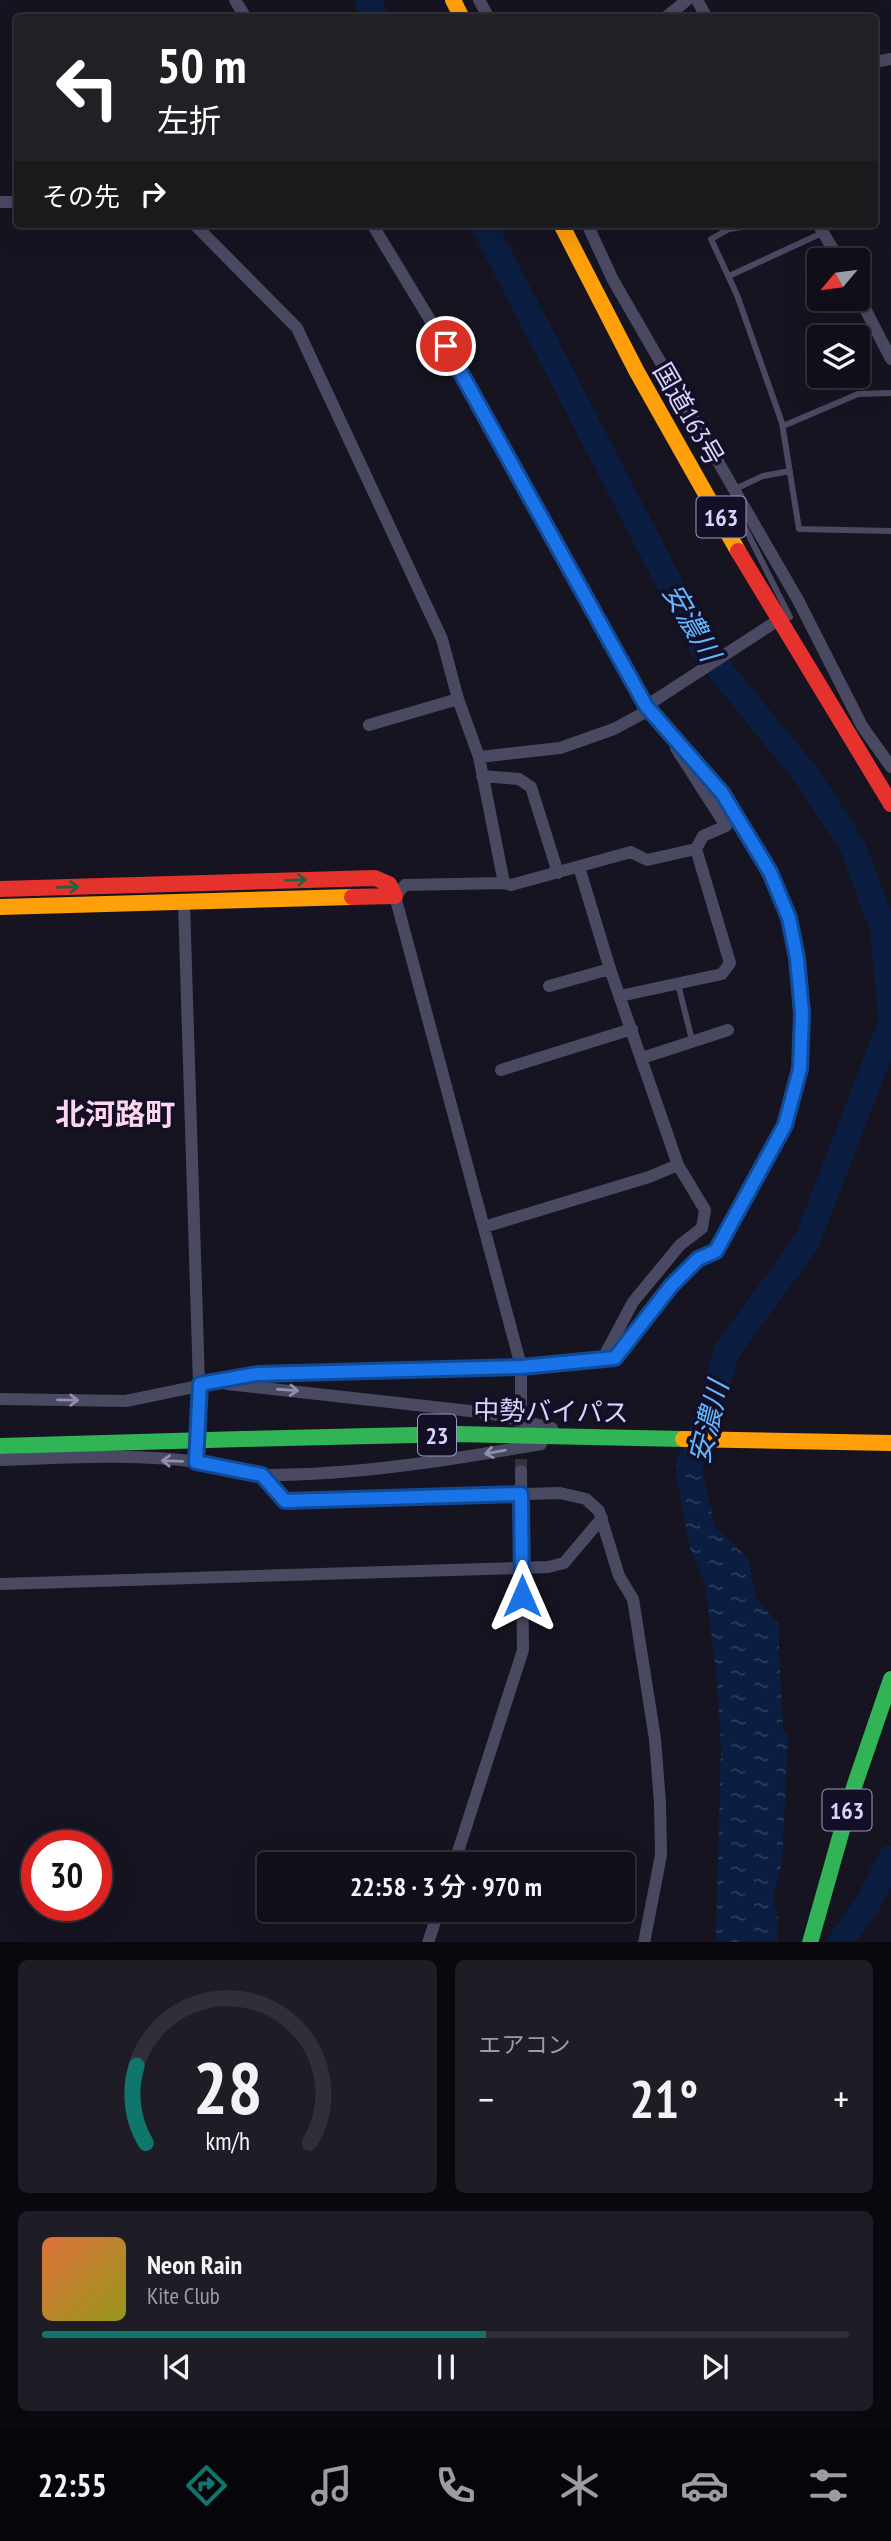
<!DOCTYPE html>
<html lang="ja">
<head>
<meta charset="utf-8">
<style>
  :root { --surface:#100f19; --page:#1e1d26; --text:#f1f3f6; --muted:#9c9ca2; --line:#302f38; --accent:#0f766e }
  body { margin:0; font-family:"PT Sans Narrow","Noto Sans JP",sans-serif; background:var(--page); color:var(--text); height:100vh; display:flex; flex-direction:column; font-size:26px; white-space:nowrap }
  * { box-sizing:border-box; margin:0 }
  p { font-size:23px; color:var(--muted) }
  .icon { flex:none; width:38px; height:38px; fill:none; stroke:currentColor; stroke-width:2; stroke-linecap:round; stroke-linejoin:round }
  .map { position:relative; height:1942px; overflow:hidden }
  .drawer { display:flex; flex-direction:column; gap:18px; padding:18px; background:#09080e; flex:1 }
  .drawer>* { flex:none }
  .banner { position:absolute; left:14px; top:14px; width:864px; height:214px; border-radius:7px; box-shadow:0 7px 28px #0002,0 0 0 2px var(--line); background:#202124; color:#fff; overflow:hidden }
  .needle { width:46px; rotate:241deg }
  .tools { position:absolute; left:807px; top:248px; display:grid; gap:14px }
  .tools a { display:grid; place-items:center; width:63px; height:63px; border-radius:7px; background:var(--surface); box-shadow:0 7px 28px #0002,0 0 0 2px var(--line); font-size:35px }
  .speed { position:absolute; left:21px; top:1830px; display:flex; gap:14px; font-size:35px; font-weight:700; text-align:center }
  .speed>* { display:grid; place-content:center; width:91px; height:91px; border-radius:50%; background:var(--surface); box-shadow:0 7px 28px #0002,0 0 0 2px var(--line); line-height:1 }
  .speed .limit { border:10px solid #d22; background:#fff; color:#111 }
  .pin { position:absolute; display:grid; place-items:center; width:60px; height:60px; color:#fff; margin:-30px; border:4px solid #fff; border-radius:50%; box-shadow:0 2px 7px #0007 }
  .me { position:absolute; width:77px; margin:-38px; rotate:0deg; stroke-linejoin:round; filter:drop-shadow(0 0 5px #0008) }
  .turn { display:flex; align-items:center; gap:24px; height:147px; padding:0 28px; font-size:32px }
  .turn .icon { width:91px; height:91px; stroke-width:2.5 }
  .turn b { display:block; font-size:49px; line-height:60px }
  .then { display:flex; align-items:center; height:66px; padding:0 28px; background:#0003; gap:14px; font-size:26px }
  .big { font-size:52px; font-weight:600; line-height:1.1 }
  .drawer .card { flex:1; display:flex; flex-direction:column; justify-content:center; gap:10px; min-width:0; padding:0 24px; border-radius:10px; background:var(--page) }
  .drawer .dial { align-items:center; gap:0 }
  .dial svg { height:182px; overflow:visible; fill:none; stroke:var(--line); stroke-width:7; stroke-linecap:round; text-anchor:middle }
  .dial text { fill:var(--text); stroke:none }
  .song { display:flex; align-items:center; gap:21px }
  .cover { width:84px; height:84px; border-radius:10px; background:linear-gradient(135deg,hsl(20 70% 55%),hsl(60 70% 35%)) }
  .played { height:7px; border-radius:4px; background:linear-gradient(90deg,var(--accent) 55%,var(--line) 55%) }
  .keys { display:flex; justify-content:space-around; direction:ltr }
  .heat { display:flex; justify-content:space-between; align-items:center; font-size:38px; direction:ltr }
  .drawer .tiles { flex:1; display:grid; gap:18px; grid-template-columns:1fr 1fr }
  .card:last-child { grid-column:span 2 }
  .trip { position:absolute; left:257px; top:1852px; width:378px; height:70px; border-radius:7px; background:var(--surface); box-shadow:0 7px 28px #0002,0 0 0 2px var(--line); font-weight:600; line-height:70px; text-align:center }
  .dock { display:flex; height:112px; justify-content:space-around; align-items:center; background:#06060a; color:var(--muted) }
  .dock .icon { width:49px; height:49px }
  .dock .active { color:var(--accent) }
  .dock b { font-size:32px; color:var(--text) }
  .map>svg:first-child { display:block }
  .water { fill:url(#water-ripples) }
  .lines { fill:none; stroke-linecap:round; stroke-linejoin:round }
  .river { stroke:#0b1e41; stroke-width:26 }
  .street-tunnel { stroke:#333142; stroke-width:12; stroke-dasharray:12 6; stroke-linecap:butt }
  .lane { stroke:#4a4962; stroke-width:6 }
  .street { stroke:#4a4962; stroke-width:12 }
  .fast { stroke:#30b455; stroke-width:16 }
  .slow { stroke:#ff9f0a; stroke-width:16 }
  .jam { stroke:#e5322d; stroke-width:16 }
  .fast-bridge { stroke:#30b455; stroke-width:16 }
  .oneway { stroke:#22623e }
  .oneway2 { stroke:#928eb0 }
  .route-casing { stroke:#114b97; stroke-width:18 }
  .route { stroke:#1a73e8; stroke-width:12 }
  .labels { text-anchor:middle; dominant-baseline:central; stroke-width:7; stroke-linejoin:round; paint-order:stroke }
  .shield { fill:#130f26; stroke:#9e99be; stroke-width:2 }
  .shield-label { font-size:24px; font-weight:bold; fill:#d9d4ff }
  .street-label { font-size:26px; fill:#d9d4ff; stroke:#130f26 }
  .water-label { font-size:28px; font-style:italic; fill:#62b6ff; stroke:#130f26 }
  .quarter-label { font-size:30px; font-weight:bold; fill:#ffd6f0; stroke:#130f26 }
</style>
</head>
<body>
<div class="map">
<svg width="891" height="1943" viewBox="0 0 891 1943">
  <defs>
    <pattern id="water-ripples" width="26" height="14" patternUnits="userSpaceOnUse" patternTransform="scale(1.75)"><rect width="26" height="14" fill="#0b1e41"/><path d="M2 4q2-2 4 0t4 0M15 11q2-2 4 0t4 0" fill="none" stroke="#2e3e5e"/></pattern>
  </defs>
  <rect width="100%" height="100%" fill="#161421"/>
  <path class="water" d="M721,1389L702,1469L715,1527L748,1558L756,1598L778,1624L783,1732L788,1735L782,1862L773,1898L778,1917L777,1942H716L721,1745L717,1679L705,1584L690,1548L676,1474L677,1457Z"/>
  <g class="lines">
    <path class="river" d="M368,0L376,18
      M483,224L704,650L807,776L854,849L883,929L891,1014
      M700,1439L727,1351L807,1241L891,1023
      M840,1943L868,1903L891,1858"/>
    <path class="street-tunnel" d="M521,1405V1471"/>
    <path class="lane" d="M729,224V229L711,239L737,295L782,423L799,529L891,531
      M729,229L763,224
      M729,276L822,233
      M783,426L858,394L891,393
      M733,490L763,476L790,471
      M742,505L739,516L790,617
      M678,984L692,1040"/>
    <path class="street" d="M235,0L246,18
      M479,0L489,18
      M697,0L707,18
      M665,18L687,0
      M875,62L891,59
      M0,202H18
      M194,224L297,328L442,639L458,699L479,757L504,883
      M587,224L613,280L798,600L862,726L891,767
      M818,224L840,261
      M858,295L891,359
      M646,706L780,619
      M369,725L458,699
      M479,757L560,748L614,729L649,710
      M482,776L519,779L531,787L558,873
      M579,867L610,969L678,1165L705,1210L702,1228L680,1245L633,1302L602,1360
      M184,903L199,1384L197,1444
      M549,986L610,969
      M620,996L722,974L730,963L696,849
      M642,1058L728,1030
      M501,1070L632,1029
      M484,1227L649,1177L678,1165
      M227,1384L488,1413L552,1428
      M0,1399L126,1401L257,1374L521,1366L615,1358L671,1286L698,1259L716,1251L785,1125L797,1087L802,1041L801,979L794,937L770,872L750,837L722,793L646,706L473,391L372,224
      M521,1405V1366L395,896L405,885L504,883L511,885L631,852L647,860L696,849L703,836L726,826L676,748
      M0,1460C65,1458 133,1453 197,1462C220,1465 243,1475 265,1475C357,1475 451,1460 541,1444
      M262,1475L285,1501L560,1493L586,1499L599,1511L619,1576L633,1599L655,1739L660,1803L661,1855L644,1943
      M0,1584L548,1567L564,1563L602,1518
      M454,1864L523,1650L521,1471
      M428,1943L439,1909"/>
    <path class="fast" d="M243,1439L457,1434L683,1439
      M810,1943L855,1784L891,1679"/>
    <path class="slow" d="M453,0L462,18
      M561,224L637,372L738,551
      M0,907L352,897
      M683,1439L891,1443"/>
    <path class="jam" d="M738,551L891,804
      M0,889L375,878L389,884L395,896L352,897"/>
    <path class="fast-bridge" d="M0,1446L243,1439"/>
  </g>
  <defs><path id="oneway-shaft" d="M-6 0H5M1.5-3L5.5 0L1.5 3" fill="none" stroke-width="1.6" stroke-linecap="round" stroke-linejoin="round" transform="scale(1.75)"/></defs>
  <g class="oneway">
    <use href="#oneway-shaft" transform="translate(296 880) rotate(-2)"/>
    <use href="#oneway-shaft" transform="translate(68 887) rotate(-2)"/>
  </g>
  <g class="oneway2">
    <use href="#oneway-shaft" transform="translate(288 1390) rotate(4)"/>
    <use href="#oneway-shaft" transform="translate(68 1400) rotate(1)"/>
    <use href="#oneway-shaft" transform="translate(495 1452) rotate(170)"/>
    <use href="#oneway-shaft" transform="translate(172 1461) rotate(-178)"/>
  </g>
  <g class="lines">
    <g class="route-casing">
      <path id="route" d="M446,346L646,706L722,793L770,872L789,918L797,958L802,1013L800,1069L785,1125L716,1251L698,1259L671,1286L615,1358L521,1367L257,1374L200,1384L196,1462L262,1475L285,1501L521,1494L522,1596"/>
    </g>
    <use href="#route" class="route"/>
  </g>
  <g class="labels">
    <g class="shield">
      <rect x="696.5" y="496.5" width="49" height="41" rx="5"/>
      <rect x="418" y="1414.5" width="38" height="41" rx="5"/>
      <rect x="822.5" y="1789.5" width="49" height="41" rx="5"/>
    </g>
    <g class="shield-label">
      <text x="721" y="517">163</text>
      <text x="437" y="1435">23</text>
      <text x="847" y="1810">163</text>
    </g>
    <g class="street-label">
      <text transform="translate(689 414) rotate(60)">国道163号</text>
      <text transform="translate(551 1411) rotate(1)">中勢バイパス</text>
    </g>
    <g class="water-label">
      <text transform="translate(692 622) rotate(60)">安濃川</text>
      <text transform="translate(708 1422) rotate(-76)">安濃川</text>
    </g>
    <g class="quarter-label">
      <text x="115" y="1113">北河路町</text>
    </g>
  </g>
</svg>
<div class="tools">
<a><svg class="needle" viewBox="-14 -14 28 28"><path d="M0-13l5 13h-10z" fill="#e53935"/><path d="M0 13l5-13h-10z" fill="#9c9ca2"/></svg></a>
<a><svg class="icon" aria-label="layers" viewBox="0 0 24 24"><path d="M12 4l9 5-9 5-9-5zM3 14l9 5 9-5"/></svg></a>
</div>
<div class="speed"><div class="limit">30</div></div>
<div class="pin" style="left:446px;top:346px;background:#d93025"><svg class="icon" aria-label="arrive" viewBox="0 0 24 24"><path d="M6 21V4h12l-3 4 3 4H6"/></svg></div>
<svg class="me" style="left:522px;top:1596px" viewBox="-20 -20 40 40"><path d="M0-17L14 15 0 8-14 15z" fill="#1a73e8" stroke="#fff" stroke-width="4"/></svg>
<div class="trip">22:58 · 3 分 · 970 m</div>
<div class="banner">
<div class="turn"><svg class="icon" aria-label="left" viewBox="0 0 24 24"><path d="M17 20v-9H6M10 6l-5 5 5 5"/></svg><div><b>50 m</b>左折</div></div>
<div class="then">その先<svg class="icon" aria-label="right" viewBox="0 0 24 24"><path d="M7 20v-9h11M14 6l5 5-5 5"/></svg></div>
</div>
</div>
<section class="drawer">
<div class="tiles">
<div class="card dial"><svg viewBox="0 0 100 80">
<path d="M14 69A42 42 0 1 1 86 69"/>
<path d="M14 69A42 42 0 0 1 10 35" stroke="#0f766e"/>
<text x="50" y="56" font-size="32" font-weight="700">28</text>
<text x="50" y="72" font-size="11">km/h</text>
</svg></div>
<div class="card"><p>エアコン</p>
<div class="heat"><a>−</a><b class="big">21°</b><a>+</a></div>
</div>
<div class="card">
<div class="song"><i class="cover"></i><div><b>Neon Rain</b><p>Kite Club</p></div></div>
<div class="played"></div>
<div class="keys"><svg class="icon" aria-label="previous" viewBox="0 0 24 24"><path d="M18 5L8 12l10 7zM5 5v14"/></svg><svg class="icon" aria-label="pause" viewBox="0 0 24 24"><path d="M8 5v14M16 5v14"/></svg><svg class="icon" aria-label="next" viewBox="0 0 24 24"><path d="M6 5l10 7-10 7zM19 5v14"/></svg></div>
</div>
</div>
</section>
<nav class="dock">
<b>22:55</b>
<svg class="icon active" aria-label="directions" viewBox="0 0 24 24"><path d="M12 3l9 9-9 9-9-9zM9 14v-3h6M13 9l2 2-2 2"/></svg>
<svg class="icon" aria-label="music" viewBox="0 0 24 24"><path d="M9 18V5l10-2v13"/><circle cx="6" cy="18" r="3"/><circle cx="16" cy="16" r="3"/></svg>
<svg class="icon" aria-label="phone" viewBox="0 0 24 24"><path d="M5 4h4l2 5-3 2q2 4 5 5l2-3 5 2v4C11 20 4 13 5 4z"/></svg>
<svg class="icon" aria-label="climate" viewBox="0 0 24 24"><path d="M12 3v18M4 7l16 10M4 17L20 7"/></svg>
<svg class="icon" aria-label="car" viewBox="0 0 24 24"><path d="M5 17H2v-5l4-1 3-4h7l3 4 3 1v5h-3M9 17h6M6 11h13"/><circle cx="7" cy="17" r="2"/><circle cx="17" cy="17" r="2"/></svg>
<svg class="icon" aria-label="filters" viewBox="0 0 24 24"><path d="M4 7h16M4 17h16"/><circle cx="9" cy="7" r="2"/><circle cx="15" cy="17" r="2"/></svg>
</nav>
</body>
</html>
